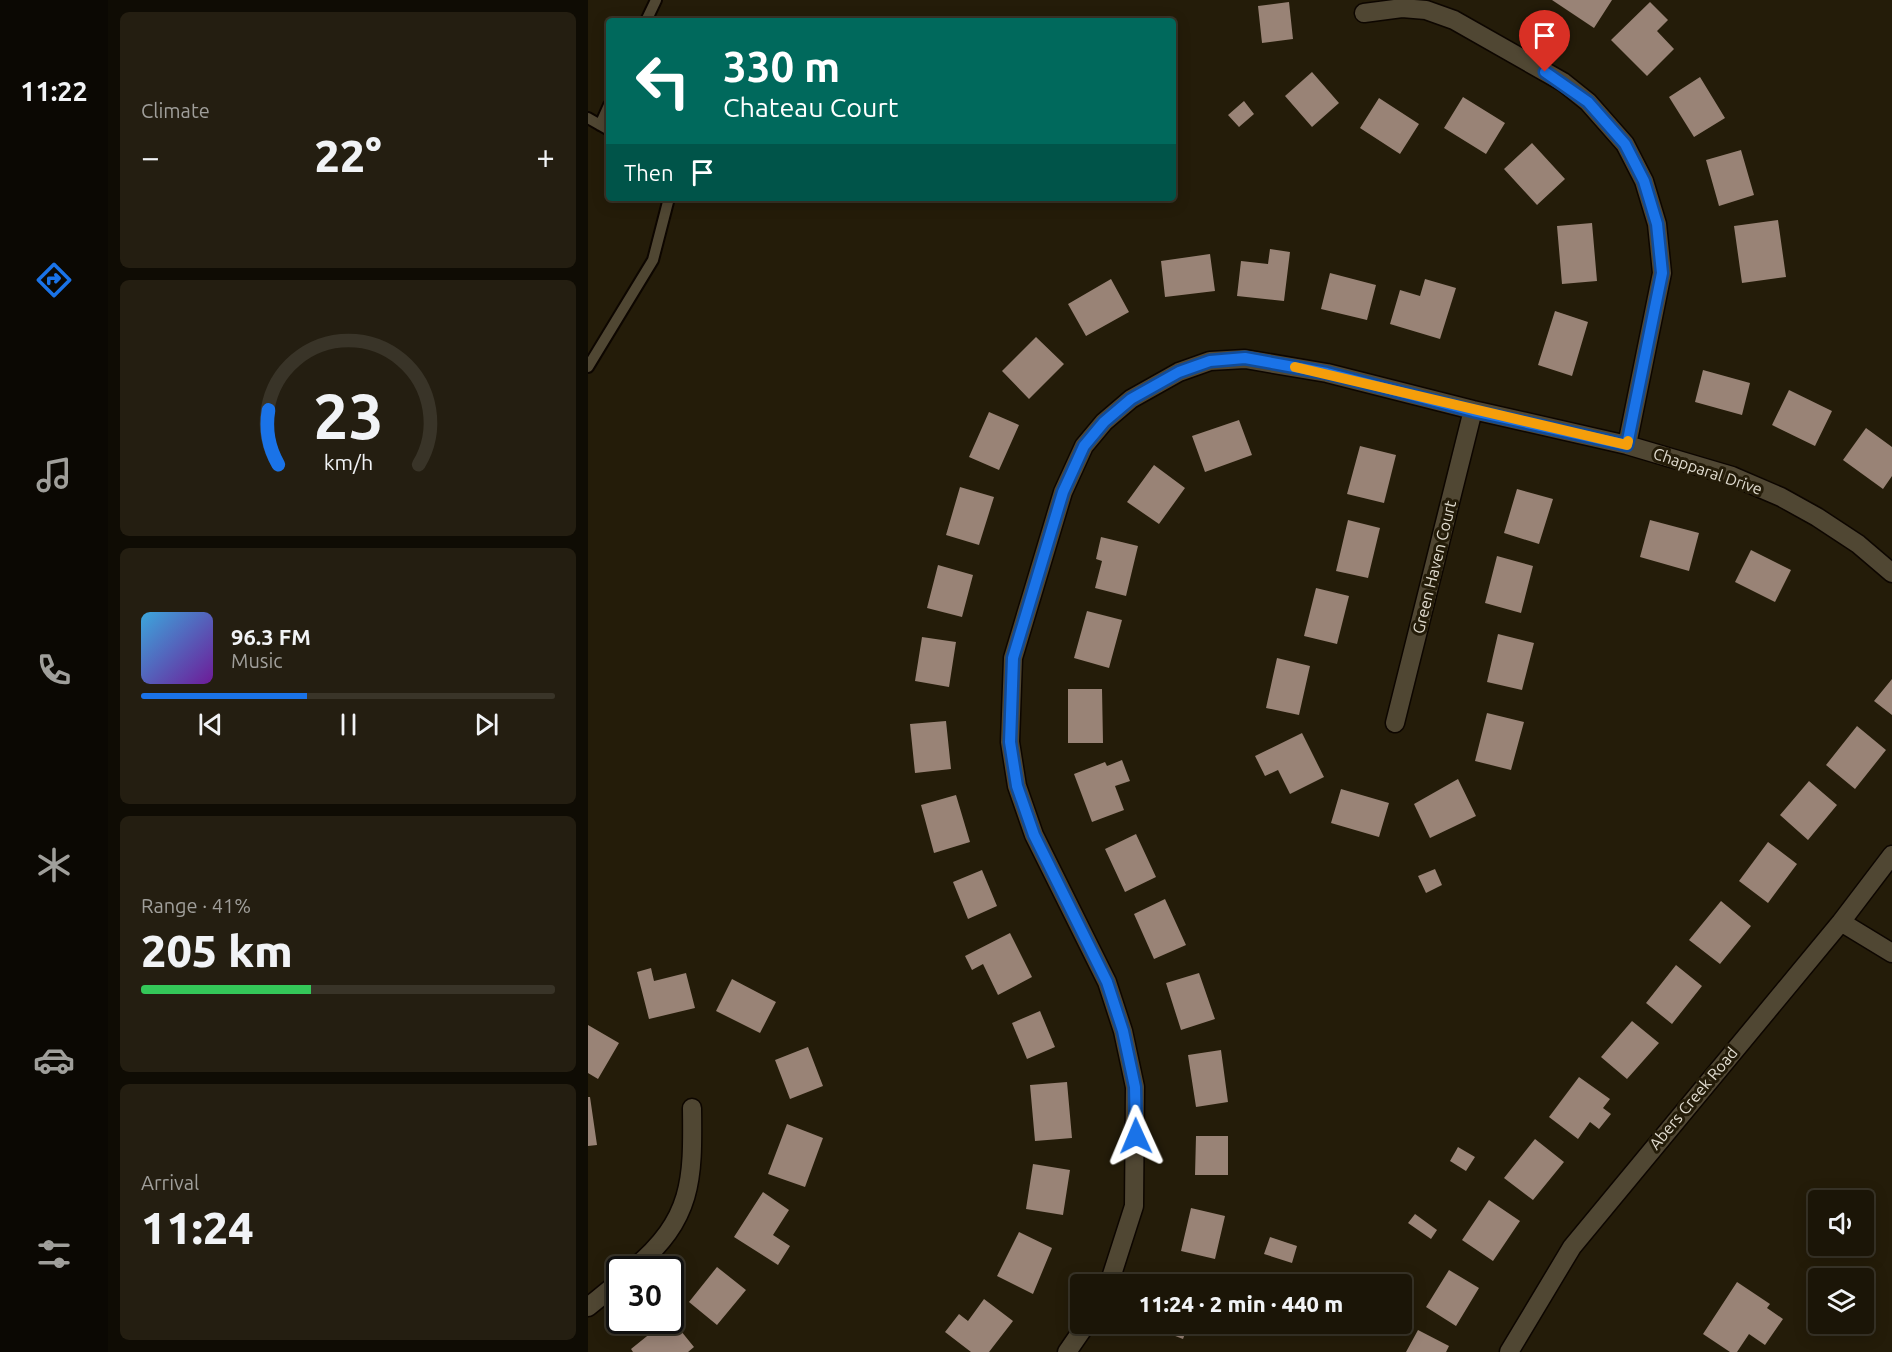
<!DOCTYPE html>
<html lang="en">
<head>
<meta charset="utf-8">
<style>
  :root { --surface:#1b1507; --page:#241e11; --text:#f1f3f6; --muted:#a09f9b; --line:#393428; --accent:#1a73e8 }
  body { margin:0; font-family:Ubuntu,sans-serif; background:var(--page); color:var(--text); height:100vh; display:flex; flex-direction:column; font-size:22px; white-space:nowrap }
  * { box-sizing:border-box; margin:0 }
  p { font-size:20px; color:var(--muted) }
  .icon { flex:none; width:33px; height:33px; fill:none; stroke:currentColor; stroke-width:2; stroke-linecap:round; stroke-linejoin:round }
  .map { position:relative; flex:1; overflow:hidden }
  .details { display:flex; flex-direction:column; gap:12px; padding:12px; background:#0f0c04; width:480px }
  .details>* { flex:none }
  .guide { position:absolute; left:18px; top:18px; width:570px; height:183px; border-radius:6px; box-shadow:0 3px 15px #0003,0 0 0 2px var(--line); background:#00695c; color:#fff; overflow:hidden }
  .buttons { position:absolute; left:1220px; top:1190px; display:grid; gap:12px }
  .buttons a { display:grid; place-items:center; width:66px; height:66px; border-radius:6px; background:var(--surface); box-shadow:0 3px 15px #0003,0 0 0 2px var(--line); font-size:30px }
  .speed { position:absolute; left:18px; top:1256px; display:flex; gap:12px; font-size:30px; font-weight:700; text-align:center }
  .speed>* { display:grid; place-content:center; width:78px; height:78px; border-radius:50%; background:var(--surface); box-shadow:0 3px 15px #0003,0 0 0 2px var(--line); line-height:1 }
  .speed .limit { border:3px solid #111; border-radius:9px; background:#fff; color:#111 }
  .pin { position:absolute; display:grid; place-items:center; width:51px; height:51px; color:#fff; margin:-62px -26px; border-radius:50% 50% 50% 0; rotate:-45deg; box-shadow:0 0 6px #0007 }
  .pin .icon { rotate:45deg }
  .me { position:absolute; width:66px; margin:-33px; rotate:359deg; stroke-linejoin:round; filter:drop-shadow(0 0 4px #0008) }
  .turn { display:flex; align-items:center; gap:21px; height:126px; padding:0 18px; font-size:27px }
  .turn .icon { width:78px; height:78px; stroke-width:2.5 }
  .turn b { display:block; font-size:42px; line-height:51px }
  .then { display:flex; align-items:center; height:57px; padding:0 18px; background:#0003; gap:12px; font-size:22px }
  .big { font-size:45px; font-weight:800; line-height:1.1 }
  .details .widget { flex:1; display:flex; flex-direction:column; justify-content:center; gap:9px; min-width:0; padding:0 21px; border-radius:9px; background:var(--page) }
  .details .dial { align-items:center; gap:0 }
  .dial svg { height:156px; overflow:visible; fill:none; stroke:var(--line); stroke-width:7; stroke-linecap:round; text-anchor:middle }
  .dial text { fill:var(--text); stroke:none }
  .song { display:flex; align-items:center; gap:18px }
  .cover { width:72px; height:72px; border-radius:9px; background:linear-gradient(135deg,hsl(200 70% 55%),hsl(280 70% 35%)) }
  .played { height:6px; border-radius:3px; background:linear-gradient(90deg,var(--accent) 40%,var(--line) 40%) }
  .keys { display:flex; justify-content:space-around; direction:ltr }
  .heat { display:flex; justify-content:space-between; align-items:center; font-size:33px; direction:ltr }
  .charge { height:9px; border-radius:4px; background:linear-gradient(90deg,#34c759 41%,var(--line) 0) }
  .trip { position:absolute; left:482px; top:1274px; width:342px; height:60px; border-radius:6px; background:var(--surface); box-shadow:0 3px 15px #0003,0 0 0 2px var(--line); font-weight:800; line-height:60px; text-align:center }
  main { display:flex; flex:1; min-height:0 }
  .tabs { display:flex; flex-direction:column; width:108px; justify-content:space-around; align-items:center; background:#0b0803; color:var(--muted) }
  .tabs .icon { width:42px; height:42px }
  .tabs .on { color:var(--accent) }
  .tabs b { font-size:27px; color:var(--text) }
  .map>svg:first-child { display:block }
  .building { fill:#998376 }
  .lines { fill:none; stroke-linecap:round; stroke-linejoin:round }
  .lane-casing { stroke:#0d0600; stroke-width:14 }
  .street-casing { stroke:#0d0600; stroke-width:21 }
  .lane { stroke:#504733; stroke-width:10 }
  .street { stroke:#504733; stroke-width:18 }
  .route-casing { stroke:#114b97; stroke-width:15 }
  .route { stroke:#1a73e8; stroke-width:10 }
  .slow { stroke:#f59e0b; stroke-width:10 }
  .labels { text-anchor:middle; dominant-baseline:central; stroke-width:6; stroke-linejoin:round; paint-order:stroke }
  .street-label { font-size:16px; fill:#e1dcd0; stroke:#241c09 }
</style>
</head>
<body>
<main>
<nav class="tabs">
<b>11:22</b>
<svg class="icon on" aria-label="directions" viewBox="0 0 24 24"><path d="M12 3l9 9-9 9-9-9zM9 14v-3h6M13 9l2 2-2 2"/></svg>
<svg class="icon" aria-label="music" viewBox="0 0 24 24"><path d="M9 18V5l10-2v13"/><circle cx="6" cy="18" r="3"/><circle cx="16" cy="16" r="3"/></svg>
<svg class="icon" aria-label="phone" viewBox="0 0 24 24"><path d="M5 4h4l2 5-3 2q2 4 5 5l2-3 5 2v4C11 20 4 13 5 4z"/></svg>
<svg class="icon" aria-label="climate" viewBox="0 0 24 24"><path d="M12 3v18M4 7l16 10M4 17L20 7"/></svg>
<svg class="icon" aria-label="car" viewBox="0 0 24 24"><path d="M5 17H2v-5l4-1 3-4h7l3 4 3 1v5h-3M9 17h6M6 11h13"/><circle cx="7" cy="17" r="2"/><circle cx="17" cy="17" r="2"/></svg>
<svg class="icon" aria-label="filters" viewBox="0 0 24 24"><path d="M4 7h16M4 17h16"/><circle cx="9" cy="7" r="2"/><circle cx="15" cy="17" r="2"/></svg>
</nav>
<section class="details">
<div class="widget"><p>Climate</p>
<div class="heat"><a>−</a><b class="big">22°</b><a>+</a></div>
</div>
<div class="widget dial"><svg viewBox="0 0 100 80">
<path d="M14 69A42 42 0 1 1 86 69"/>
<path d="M14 69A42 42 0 0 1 9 41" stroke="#1a73e8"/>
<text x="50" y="56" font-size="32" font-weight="700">23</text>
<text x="50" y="72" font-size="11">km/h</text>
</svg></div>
<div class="widget">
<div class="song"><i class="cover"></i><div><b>96.3 FM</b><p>Music</p></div></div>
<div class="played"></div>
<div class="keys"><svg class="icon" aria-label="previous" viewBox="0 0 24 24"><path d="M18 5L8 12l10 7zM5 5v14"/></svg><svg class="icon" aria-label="pause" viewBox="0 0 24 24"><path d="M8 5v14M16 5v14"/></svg><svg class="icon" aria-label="next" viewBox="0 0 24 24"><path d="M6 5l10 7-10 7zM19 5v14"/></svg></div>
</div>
<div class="widget"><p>Range · 41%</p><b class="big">205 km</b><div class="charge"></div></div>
<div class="widget"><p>Arrival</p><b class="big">11:24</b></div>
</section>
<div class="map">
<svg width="1304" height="1352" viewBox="0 0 1304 1352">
  <rect width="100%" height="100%" fill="#241c09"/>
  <path class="building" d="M964,0H1024L1006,28Z
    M701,2L705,39L674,43L670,6Z
    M1062,2L1080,20L1069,31L1086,49L1059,76L1023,40Z
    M724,72L751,103L724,127L697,96Z
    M1112,77L1137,118L1106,137L1081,97Z
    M875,97L917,123L898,154L856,128Z
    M791,98L831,124L812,154L772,128Z
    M656,101L666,114L651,127L640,115Z
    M944,143L977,179L949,205L916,169Z
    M1153,150L1166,195L1131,206L1118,160Z
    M1190,220L1198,277L1154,283L1146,226Z
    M1004,223L1009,281L974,284L969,226Z
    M682,249L702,252L696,301L649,296L653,261L680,264Z
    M622,254L627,291L577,297L573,261Z
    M742,273L788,285L779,320L733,309Z
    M523,279L541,312L498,336L480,304Z
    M837,279L868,288L852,339L802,324L812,290L832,296Z
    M967,311L1000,322L984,376L950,365Z
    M448,337L476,364L441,399L414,371Z
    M1115,370L1162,383L1154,415L1107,402Z
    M1201,390L1244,411L1227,446L1184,425Z
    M401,412L431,425L411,470L381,457Z
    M651,420L664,455L617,472L604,436Z
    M1278,428L1304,447V476L1295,489L1255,460Z
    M772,446L808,455L796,503L759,494Z
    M566,465L597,488L571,524L539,502Z
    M372,487L406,497L391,545L358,535Z
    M929,489L965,499L951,544L916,533Z
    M760,520L792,528L780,578L748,571Z
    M1062,520L1111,533L1101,571L1052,557Z
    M513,537L550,546L538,596L507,588L514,561L508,559Z
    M1163,550L1203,570L1187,602L1147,582Z
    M909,556L945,566L933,613L897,603Z
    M350,565L385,575L374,617L339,608Z
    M728,588L761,596L749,644L716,636Z
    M499,611L534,620L521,668L486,658Z
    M910,634L946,643L934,690L899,682Z
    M334,637L368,642L361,687L327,681Z
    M689,658L722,666L711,715L678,708Z
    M1304,679V715L1286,701Z
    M480,689H514L515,743H480Z
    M899,713L936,722L923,770L887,761Z
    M358,721L363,769L327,773L322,724Z
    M1269,726L1298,750L1267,789L1238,765Z
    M714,733L736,777L702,794L690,770L677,776L667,756Z
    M534,760L542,781L527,786L536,810L504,822L486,774L517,762L519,766Z
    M870,779L888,816L842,838L826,804Z
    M1221,781L1249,805L1220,840L1192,815Z
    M753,789L801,803L791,837L743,823Z
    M368,795L382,842L346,853L333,805Z
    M548,834L568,877L537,892L517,849Z
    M1180,842L1209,864L1180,903L1151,881Z
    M847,869L854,885L838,893L830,876Z
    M394,870L409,906L380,919L365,882Z
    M577,899L598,945L566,959L546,914Z
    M1133,901L1163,926L1132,964L1101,940Z
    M422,933L444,977L410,995L395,964L384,970L377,956Z
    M1088,965L1114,986L1084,1024L1058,1003Z
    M63,968L66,981L98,973L107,1008L61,1019L49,972Z
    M611,973L627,1019L593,1030L578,983Z
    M144,979L188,1002L172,1033L128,1011Z
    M452,1011L467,1047L439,1059L424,1023Z
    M1044,1021L1071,1043L1039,1079L1013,1057Z
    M0,1025L31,1043L10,1079L0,1073Z
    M220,1047L235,1086L202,1099L187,1060Z
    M633,1050L640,1102L608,1107L600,1055Z
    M991,1077L1022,1099L1015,1108L1023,1114L1011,1129L1002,1122L990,1139L961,1117Z
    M479,1082L484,1138L447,1141L442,1085Z
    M0,1097H2L9,1145L0,1146Z
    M199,1124L235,1138L217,1187L180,1174Z
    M608,1136H640V1175H607Z
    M947,1139L976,1162L945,1200L916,1178Z
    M870,1147L887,1157L878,1171L862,1161Z
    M445,1164L482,1170L475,1215L438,1209Z
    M1245,1191L1262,1200H1240Z
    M175,1192L201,1210L185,1235L202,1246L190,1265L146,1237Z
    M901,1200L932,1221L905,1261L874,1240Z
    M603,1208L637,1216L627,1259L593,1251Z
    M827,1214L849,1230L843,1239L820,1223Z
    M431,1232L464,1248L445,1294L409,1276Z
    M682,1237L709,1246L704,1263L676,1254Z
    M129,1267L158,1290L129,1325L101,1302Z
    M861,1270L891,1288L868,1326L838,1307Z
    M1149,1282L1182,1304L1179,1308L1195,1319L1177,1345L1161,1334L1149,1352H1142L1115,1334Z
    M396,1299L425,1321L401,1352H383L357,1332L371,1314L380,1321Z
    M79,1320H84L106,1347L100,1352H45L43,1349Z
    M566,1323H601L595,1339L564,1327Z
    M830,1330L861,1346L858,1352H818Z"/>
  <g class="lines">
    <g class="lane-casing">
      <path id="lane" d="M58,21L68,0
        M0,118L21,130
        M12,125L21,105
        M0,367L65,260L81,198"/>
    </g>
    <g class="street-casing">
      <path id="street" d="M776,13L814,8L838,10L866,20L975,82L1000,102L1037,144L1056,181L1069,224L1074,273L1039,445
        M807,723L885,410
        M1253,922L1304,953
        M45,1269C105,1219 105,1180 104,1108
        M521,1284L546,1206L547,1087L535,1031L519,982L446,835L429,786L422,742L425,658L475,492L496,446L516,422L543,399L591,372L622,361L657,359L739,373L885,410L1039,445L1144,476L1193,497L1229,517L1270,544L1304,573
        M0,1307L32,1281
        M479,1352L499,1323
        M921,1352L984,1247L1253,922L1304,855"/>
    </g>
    <use href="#lane" class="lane"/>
    <use href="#street" class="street"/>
  </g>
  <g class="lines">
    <g class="route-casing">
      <path id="route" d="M548,1136L547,1087L535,1031L519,982L446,835L429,786L422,742L425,658L475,492L496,446L516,422L543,399L591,372L622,361L657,358L739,373L885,411L1039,445L1074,273L1069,224L1056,181L1037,144L1000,102L957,72"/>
    </g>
    <use href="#route" class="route"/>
    <path class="slow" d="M707,367L1039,445L1040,441"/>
  </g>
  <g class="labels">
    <g class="street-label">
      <text transform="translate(1120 471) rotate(19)">Chapparal Drive</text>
      <text transform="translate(846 567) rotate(-76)">Green Haven Court</text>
      <text transform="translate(1105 1098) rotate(-50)">Abers Creek Road</text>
    </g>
  </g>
</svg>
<div class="buttons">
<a><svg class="icon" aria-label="sound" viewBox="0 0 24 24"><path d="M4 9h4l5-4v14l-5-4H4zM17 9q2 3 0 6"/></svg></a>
<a><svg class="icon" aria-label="layers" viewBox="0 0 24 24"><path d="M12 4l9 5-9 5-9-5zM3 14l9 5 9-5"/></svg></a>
</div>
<div class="speed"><div class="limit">30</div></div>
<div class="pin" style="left:957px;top:72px;background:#d93025"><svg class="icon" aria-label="arrive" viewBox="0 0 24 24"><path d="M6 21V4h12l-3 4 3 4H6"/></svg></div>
<svg class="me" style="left:548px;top:1136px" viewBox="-20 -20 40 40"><path d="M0-17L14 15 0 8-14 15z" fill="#1a73e8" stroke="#fff" stroke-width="4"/></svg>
<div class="trip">11:24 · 2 min · 440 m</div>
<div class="guide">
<div class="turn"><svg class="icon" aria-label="left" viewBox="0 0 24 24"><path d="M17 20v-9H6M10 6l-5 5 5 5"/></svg><div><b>330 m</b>Chateau Court</div></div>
<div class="then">Then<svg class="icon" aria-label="arrive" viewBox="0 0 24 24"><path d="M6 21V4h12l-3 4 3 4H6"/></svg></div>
</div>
</div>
</main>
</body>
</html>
